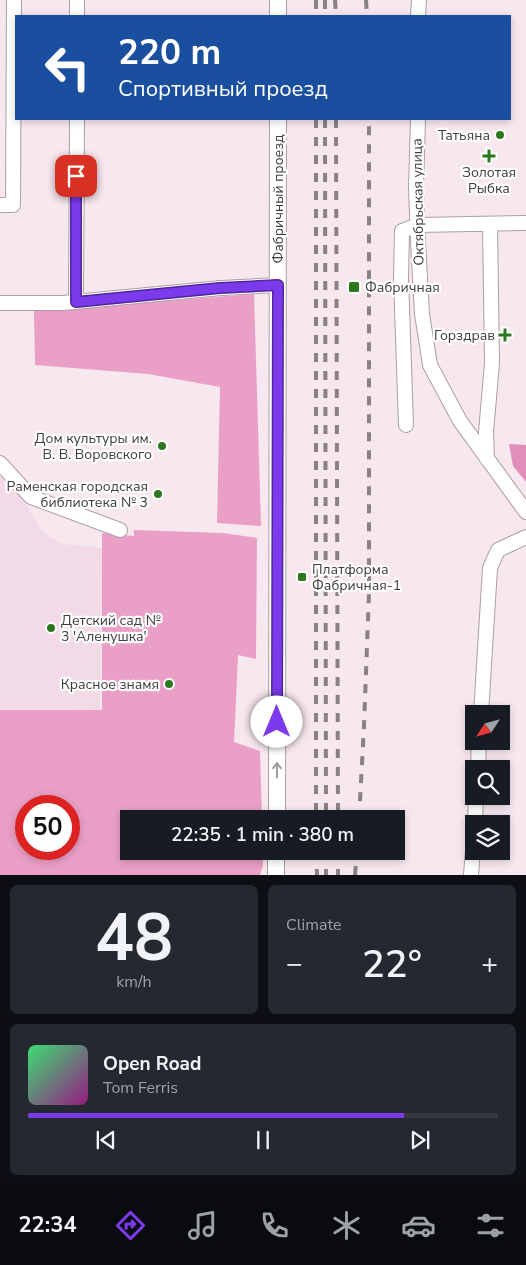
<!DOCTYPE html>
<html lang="en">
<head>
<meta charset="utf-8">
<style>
  :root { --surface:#171b24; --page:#242831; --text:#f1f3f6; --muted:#9ea1a6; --line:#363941; --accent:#7c3aed }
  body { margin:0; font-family:"Nunito Sans",sans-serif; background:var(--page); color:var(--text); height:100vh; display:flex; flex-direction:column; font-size:19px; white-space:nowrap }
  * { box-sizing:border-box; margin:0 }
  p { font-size:16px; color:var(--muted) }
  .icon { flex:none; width:28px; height:28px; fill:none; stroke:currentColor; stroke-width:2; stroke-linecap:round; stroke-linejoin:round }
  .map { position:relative; height:875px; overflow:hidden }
  .side { display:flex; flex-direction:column; gap:10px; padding:10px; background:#0d0f14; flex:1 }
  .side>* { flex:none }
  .hud { position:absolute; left:15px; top:15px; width:496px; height:105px; border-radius:0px; box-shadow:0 2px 8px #0003; background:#1a4fa0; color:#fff; overflow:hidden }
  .needle { width:32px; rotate:234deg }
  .tools { position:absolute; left:465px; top:705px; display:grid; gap:10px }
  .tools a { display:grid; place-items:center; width:45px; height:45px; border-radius:0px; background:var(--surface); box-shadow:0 2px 8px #0003; font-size:25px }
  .speed { position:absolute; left:15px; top:795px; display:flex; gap:10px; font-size:25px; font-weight:700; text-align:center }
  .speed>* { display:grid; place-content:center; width:65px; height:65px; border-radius:50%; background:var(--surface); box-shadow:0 2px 8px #0003; line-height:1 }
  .speed .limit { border:8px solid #d22; background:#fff; color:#111 }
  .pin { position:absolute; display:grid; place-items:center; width:42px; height:42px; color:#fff; margin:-21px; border-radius:10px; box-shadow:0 2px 8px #0006 }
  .me { position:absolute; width:55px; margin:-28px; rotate:0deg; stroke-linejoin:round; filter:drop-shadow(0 0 4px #0008) }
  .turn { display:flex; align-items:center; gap:18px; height:105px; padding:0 20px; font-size:22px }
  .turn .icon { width:65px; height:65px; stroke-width:2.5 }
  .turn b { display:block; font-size:35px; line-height:42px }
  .big { font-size:38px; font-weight:600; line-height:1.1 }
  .side .card { flex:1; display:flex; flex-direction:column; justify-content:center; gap:8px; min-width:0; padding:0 18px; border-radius:8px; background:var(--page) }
  .side .dial { align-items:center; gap:0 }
  .dial b { font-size:65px; line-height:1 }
  .song { display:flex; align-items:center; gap:15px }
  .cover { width:60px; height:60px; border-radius:8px; background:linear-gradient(135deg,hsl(140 70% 55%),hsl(310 70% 35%)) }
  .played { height:5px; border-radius:2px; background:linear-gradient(90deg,var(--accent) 80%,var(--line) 80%) }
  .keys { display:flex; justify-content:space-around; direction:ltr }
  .heat { display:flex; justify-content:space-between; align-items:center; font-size:28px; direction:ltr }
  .side .tiles { flex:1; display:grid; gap:10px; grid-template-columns:1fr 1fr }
  .card:last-child { grid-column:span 2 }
  .trip { position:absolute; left:120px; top:810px; width:285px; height:50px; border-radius:0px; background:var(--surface); box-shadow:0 2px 8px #0003; font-weight:600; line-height:50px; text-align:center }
  .dock { display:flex; height:80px; justify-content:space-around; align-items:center; background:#090b0e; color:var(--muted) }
  .dock .icon { width:35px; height:35px }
  .dock .current { color:var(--accent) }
  .dock b { font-size:22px; color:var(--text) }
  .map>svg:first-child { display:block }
  .built { fill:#f2dbe6 }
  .green { fill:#ea9fc6; fill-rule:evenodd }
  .forest { fill:#e18fba }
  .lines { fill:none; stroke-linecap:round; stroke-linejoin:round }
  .minor-casing { stroke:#ac9fa5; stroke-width:16 }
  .major-casing { stroke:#ac9fa5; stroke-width:18 }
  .minor { stroke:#fff; stroke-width:14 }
  .major { stroke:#fff; stroke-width:16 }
  .rail { stroke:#8a8185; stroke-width:4; stroke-dasharray:9 9; stroke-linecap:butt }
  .oneway { stroke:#a09d9e }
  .route-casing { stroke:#51269a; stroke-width:12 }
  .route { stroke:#7c3aed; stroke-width:9 }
  .poi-dot { fill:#2b781f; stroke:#fff; stroke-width:2 }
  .labels { text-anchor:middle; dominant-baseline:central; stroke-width:4.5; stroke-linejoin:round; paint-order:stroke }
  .poi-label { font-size:14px; fill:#403b3d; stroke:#fff; text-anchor:end }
  .street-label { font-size:14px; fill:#403b3d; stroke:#fff }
</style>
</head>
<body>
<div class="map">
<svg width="526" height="875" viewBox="0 0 526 875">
  <rect width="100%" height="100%" fill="#f7e8ef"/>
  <path class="built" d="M0,473L22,498L43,533L63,544L102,548L100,710L0,709Z"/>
  <path class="green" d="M254,294L261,526L217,523L220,387L148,374L35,365L34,311Z
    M134,530L223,533L257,538L256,659L238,655L234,742L260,751L262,819H129V851H263V865L260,875H0V710H102V533L134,536ZM26,806H69V849H26Z"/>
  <path class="forest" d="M509,444L526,445V482L513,466Z"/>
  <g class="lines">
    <g class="minor-casing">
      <path id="minor" d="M77,16V0
        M418,16L419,0
        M418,119L416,188L418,242L422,314L430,365L460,421L526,512
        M0,205H13L14,0
        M76,302L77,119
        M0,303H63L221,288L278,285
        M406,425L401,278L402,231L418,225L526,223
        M487,459L486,432L492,363L490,224
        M0,463L31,497L120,530
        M481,714L490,568L498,550L526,537
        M478,769L479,741
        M475,824L476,796
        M471,875L474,837"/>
    </g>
    <g class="major-casing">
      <path id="major" d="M278,16V0
        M277,819L278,119
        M276,875V851"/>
    </g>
    <use href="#minor" class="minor"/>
    <use href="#major" class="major"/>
    <path class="rail" d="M316,0V16
      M325,0V16
      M335,0L336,16
      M366,0L367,16
      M316,119V819
      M325,119L326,819
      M336,119L338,819
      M359,819L364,726L369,593V119
      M316,851L317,875
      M326,851V875
      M338,851V875
      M355,875L357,851"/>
  </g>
  <defs><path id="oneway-shaft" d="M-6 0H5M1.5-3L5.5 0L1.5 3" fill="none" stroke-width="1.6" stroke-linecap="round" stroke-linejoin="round" transform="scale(1.25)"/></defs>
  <use class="oneway" href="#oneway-shaft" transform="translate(277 770) rotate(-90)"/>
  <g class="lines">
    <g class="route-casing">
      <path id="route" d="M76,176V302L220,288L278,285L277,722"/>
    </g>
    <use href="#route" class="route"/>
  </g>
  <g class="poi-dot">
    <circle cx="500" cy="135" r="5"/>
    <path d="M486.5 148.5h5v5h5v5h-5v5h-5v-5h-5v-5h5z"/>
    <rect x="348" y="281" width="12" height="12" rx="2.5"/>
    <path d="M502.5 327.5h5v5h5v5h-5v5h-5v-5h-5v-5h5z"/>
    <circle cx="162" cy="446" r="5"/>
    <circle cx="158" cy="494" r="5"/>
    <rect x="297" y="572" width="10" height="10" rx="2.5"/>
    <circle cx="51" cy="628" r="5"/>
    <circle cx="169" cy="684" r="5"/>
  </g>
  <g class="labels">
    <g class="poi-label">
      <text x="490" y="135">Татьяна</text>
      <text x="489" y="172" text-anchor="middle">Золотая<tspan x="489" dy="16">Рыбка</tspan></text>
      <text x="365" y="287" text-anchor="start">Фабричная</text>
      <text x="495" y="335">Горздрав</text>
      <text x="152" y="438">Дом культуры им.<tspan x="152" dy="16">В. В. Воровского</tspan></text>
      <text x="148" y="486">Раменская городская<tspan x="148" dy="16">библиотека № 3</tspan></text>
      <text x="312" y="569" text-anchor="start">Платформа<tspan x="312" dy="16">Фабричная-1</tspan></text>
      <text x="61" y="620" text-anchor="start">Детский сад №<tspan x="61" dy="16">3 'Аленушка'</tspan></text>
      <text x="159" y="684">Красное знамя</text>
    </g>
    <g class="street-label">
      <text transform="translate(278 199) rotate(-90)">Фабричный проезд</text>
      <text transform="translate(418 202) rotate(-91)">Октябрьская улица</text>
    </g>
  </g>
</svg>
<div class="tools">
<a><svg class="needle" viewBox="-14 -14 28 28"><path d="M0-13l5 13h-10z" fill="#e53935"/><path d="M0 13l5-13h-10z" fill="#9ea1a6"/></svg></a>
<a><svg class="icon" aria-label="search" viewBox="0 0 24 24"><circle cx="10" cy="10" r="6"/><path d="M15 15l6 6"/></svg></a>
<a><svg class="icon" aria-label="layers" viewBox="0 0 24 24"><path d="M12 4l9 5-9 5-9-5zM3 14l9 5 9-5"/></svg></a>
</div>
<div class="speed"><div class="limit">50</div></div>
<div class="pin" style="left:76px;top:176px;background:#d93025"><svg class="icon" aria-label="arrive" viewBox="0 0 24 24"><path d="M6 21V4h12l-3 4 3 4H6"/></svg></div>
<svg class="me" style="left:277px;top:722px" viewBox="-20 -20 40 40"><circle r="19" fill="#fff"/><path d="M0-13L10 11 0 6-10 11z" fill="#7c3aed"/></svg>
<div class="trip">22:35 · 1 min · 380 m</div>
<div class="hud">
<div class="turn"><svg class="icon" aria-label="left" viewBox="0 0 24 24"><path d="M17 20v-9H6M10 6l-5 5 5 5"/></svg><div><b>220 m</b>Спортивный проезд</div></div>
</div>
</div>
<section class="side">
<div class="tiles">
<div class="card dial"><b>48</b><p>km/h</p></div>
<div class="card"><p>Climate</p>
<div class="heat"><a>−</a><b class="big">22°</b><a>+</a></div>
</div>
<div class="card">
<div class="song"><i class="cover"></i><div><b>Open Road</b><p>Tom Ferris</p></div></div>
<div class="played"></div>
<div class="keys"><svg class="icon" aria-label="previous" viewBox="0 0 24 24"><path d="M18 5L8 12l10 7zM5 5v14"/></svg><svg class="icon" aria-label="pause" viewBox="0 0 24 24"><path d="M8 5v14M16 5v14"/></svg><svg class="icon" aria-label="next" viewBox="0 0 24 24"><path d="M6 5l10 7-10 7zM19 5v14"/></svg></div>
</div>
</div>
</section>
<nav class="dock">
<b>22:34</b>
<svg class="icon current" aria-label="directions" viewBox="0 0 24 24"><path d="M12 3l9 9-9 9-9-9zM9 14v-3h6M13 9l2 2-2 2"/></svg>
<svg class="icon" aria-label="music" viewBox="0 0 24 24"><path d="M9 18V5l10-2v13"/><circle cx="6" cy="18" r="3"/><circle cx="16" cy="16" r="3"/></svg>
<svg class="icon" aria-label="phone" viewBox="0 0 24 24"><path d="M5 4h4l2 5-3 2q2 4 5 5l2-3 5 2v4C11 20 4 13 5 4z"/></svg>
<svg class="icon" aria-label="climate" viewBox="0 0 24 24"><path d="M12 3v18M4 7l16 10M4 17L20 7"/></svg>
<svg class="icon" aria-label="car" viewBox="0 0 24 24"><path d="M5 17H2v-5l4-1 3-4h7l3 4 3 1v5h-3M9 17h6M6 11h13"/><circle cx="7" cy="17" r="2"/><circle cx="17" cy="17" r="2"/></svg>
<svg class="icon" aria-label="filters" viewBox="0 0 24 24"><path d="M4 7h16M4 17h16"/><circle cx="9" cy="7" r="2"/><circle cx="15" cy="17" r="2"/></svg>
</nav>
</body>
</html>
